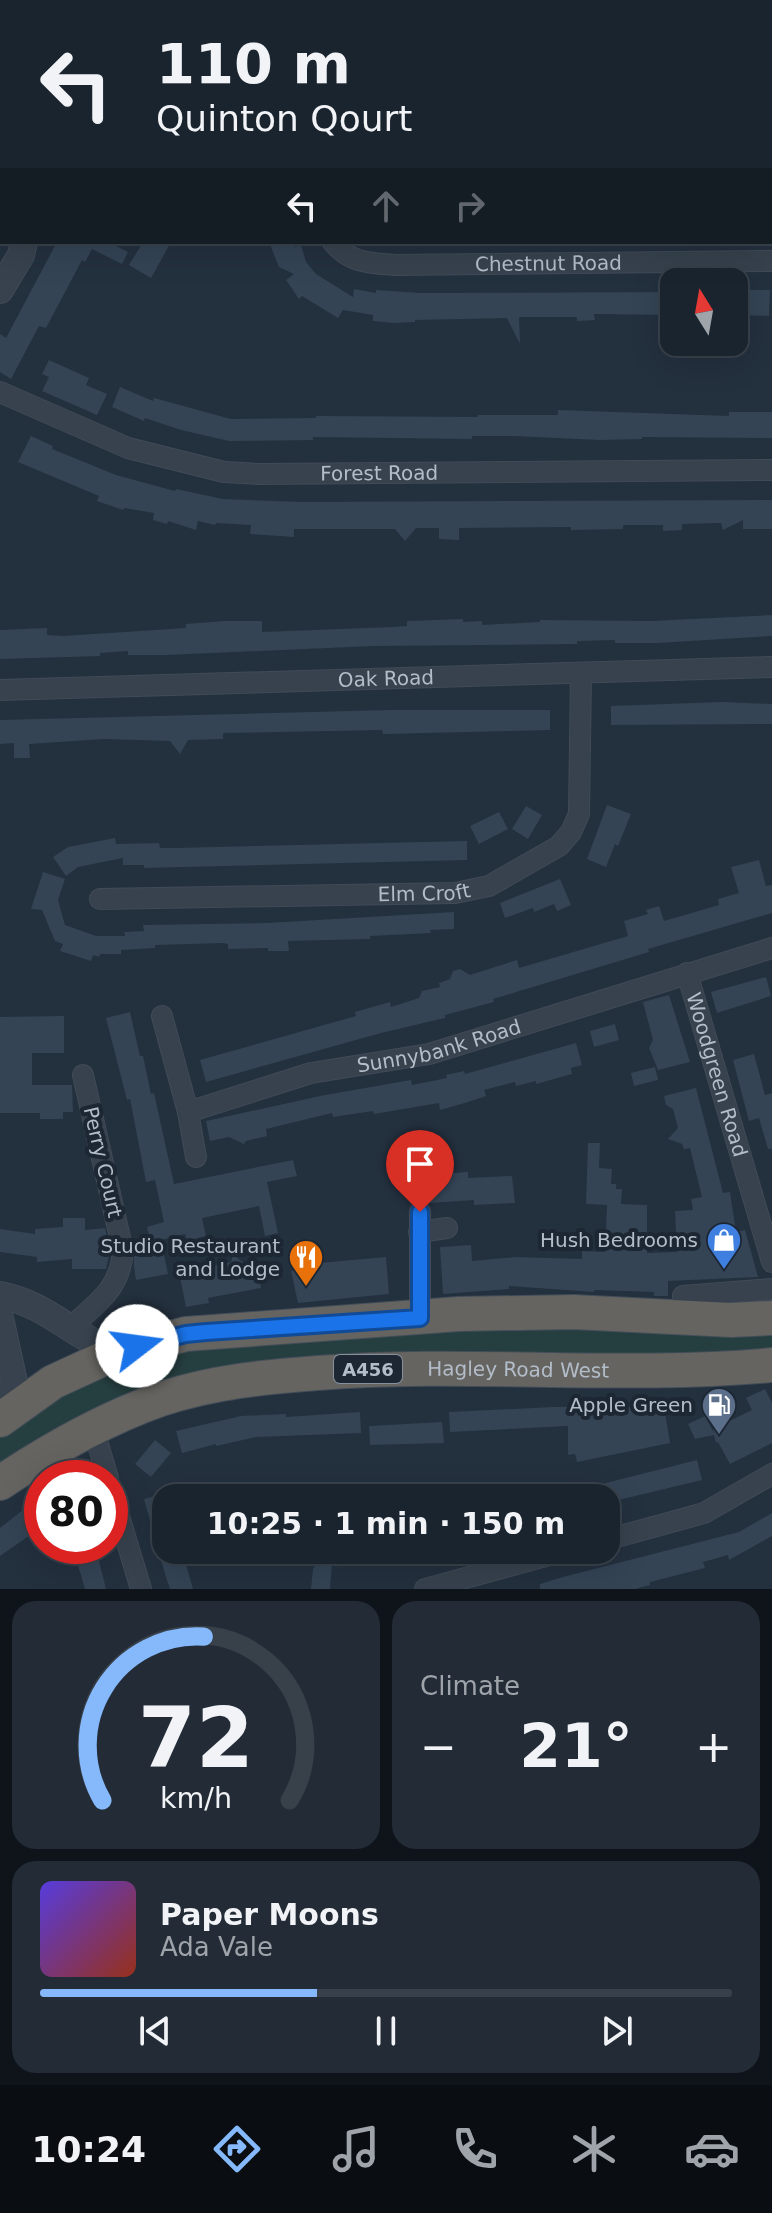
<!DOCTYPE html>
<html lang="en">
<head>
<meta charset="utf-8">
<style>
  :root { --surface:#1a242e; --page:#232c36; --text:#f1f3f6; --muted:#9fa4aa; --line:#38414a; --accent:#85b9fc }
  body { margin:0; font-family:"DejaVu Sans",sans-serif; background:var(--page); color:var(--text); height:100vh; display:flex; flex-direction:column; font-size:30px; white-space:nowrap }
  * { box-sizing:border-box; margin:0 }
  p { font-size:26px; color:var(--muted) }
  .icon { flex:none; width:44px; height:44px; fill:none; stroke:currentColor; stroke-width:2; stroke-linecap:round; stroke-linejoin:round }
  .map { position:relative; height:1589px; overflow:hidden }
  .details { display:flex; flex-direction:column; gap:12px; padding:12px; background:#0e1419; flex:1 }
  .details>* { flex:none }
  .banner { position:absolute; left:0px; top:0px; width:772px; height:244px; box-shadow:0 8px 32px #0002,0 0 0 2px var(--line); background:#1a242e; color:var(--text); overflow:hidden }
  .needle { width:52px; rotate:349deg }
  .controls { position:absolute; left:660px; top:268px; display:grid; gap:16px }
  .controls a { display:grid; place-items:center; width:88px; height:88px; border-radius:16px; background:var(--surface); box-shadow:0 8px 32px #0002,0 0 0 2px var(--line); font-size:40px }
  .speed { position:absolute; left:24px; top:1460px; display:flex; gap:16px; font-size:40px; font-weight:700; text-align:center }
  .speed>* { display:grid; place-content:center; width:104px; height:104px; border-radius:50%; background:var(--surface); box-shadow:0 8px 32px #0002,0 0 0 2px var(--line); line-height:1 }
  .speed .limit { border:12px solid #d22; background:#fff; color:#111 }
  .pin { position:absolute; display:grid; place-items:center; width:68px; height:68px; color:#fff; margin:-82px -34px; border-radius:50% 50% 50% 0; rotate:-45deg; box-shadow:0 0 8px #0007 }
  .pin .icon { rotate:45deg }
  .me { position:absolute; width:88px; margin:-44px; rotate:75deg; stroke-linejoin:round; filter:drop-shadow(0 0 6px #0008) }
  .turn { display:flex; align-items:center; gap:28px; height:168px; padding:0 24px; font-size:36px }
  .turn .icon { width:104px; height:104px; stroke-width:2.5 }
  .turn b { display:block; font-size:56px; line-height:68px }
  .lanes { display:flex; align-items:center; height:76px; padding:0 24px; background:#0003; justify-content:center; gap:40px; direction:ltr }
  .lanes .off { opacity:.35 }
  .big { font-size:60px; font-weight:700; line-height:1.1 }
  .details .card { flex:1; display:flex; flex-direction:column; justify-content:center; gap:12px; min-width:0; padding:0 28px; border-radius:24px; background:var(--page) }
  .details .dial { align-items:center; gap:0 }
  .dial svg { height:208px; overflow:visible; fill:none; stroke:var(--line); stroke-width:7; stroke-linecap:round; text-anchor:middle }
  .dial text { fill:var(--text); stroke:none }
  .song { display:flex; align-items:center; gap:24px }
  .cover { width:96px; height:96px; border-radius:12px; background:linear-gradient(135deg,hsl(250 70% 55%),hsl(10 70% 35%)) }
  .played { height:8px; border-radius:4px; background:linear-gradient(90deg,var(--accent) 40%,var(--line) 40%) }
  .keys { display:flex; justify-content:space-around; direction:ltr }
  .heat { display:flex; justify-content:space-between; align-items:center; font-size:44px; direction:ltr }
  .details .tiles { flex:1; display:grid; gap:12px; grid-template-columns:1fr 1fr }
  .card:last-child { grid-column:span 2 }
  .trip { position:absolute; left:152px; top:1484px; width:468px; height:80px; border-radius:24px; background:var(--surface); box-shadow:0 8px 32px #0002,0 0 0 2px var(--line); font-weight:700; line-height:80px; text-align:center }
  .tabs { display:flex; height:128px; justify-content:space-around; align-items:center; background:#0a0e12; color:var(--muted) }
  .tabs .icon { width:56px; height:56px }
  .tabs .current { color:var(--accent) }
  .tabs b { font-size:36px; color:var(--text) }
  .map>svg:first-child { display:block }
  .green { fill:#253e3f }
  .building { fill:#344455 }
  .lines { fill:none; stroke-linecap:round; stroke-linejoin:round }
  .minor-casing { stroke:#404b57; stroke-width:22 }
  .tertiary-casing { stroke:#404b57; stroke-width:28 }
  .trunk-casing { stroke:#424d59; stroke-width:36 }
  .minor { stroke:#37424e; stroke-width:20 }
  .tertiary { stroke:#37424e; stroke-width:26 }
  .trunk { stroke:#656460; stroke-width:34 }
  .route-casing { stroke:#114b97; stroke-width:20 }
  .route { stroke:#1a73e8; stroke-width:14 }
  .labels { text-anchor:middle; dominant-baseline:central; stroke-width:8; stroke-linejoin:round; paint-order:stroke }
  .shield { fill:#1c2733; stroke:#86909c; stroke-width:2 }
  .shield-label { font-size:18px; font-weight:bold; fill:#b3bdc9 }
  .street-label { font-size:20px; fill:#b3bdc9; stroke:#1c2733 }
  .poi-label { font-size:20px; fill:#b3bdc9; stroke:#1c2733; text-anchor:end }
</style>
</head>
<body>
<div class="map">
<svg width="772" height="1589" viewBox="0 0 772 1589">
  <rect width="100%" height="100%" fill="#23303e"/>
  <path class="green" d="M526,1325L772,1330V1351L285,1362L0,1471V1435L88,1379L209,1342Z"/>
  <path class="building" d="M57,242H108L128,252L122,264L92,249L85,262L82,260L46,328L39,326L11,379L0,372V334L6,338Z
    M143,242H171L151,278L129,265Z
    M269,242H293L295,247L301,245L306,262L316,274L353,297L354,289L376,293V290L420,293L674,292V315L594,314L595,320L577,321V317H519L520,344L507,318L415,320V322L393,323L373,321V315L343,310L338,318L302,296L299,299L286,280L294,274L279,267Z
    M746,290H770L769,316L734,315V292H746Z
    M49,360L89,378L86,385L107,394L97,415L42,391L49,377L42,374Z
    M120,387L153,401L154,398L231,419L316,418V416L478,417V415H558V410L729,416V412H772V438L642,437V439L600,440L513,436H472V439L313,437V440L229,441L181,430L145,418L144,421L112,407Z
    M31,436L53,446L52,449L116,475L175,491L176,489L223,499L300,502L772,500V529H743V520L723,530L721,523L682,524V530L663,531V525H623V529L571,530V527L459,528V540L439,539V528H416L405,541L395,529H294V537L250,534L251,525L216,523L215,525L198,521L196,530L168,521L167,524L153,520L154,513L124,508L123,510L97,501L99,496L18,462Z
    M772,615V636L657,643H615V640L577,641V644L373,646L166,655H128V651L100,653V656L0,659V630L47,628V635L63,636L186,628V624L225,621H262V632L393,627L407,626V621L463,619V622L482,621V625L540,622V620L651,621Z
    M722,702L772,704V724L611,725V706Z
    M389,710H550V730L383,734L382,730L223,733V739L188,740L180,754L170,741L104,739L29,744L30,758H14V743L0,744V720Z
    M607,805L631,814L618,846L615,844L606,867L587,859Z
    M526,806L542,815L528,839L512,829Z
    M499,812L508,829L479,844L470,826Z
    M115,838L116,844L159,843L160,848H175L467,841V860L144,868V865H123V858L78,867L66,876L53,857L68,847Z
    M759,860L766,886L772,885V913L648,949L649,952L493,999L494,1002L445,1015V1018L381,1033L206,1082L200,1060L356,1016L355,1012L390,1002L391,1007L419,998L422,991L440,987L439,983L450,979L453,971L460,969L470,975L517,960L519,968L628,936L624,921L648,914L646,910L659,906L664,921L719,905L718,899L739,893L731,867Z
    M43,872L65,879L58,900L65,925L96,936H125L124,932L144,931L143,925L267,923L454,912V929L430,930L431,933L370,936V939L288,941L289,951H268V948L228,949V944L223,943L155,945V948L121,950V954H100L99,957L93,955L91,961L60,951L63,944L55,941L42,910L31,909Z
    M560,879L571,905L557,911L554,904L534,912L533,908L505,918L500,903Z
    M766,977L771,996L717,1013L711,992Z
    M669,995L690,1062L658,1070L649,1048L653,1040L643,1002Z
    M130,1012L140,1056H143L151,1094L154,1093L174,1184L293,1160L297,1176L267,1182L278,1233L265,1236L259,1206L202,1218L206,1236L187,1241L185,1234L161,1240L168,1274L136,1280L134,1267V1243L150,1240L147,1227L164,1222L155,1180L146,1182L130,1099L127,1100L106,1018Z
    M64,1016V1053H32V1085H72L73,1112H63V1119H40V1113H0V1017Z
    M615,1024L619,1040L594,1047L590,1031Z
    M576,1043L582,1065L571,1068L572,1074L536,1084V1081L516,1086L515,1082L484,1090L486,1096L465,1103L440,1110L439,1103L374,1114L373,1111L333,1117L332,1113L266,1129L267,1136L246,1141L244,1144L229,1137L210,1141L206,1121L325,1095L411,1080L412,1085L447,1078L446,1075L464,1071L465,1074Z
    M754,1054L765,1095L772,1093V1149H768L759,1118L749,1121L733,1060Z
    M655,1067L658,1080L634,1086L631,1073Z
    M696,1088L723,1193L730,1192L736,1232L745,1230L758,1277L668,1281V1296H654V1292L594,1290V1292L509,1286V1289L443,1294L440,1247L471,1245L472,1261L516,1257L582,1259V1251L605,1252L607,1205L586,1204L588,1143H600L599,1168L612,1169L611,1184H616V1189H622L621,1204L647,1205V1253L677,1252L675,1211L693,1210L691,1199L702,1197L690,1148L684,1149L682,1144L668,1139L678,1128L673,1109L666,1105L664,1096Z
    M468,1172V1178L512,1176L515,1203L474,1205V1200L429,1203L419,1199L410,1204L408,1176Z
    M63,1218H85V1230L105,1228L110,1251L106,1269H72V1259L37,1262V1257L0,1252V1229L35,1234V1229L63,1227Z
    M233,1255L247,1265L256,1264L261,1288L208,1298L209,1303L186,1307L180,1277L210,1272L209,1267L231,1262Z
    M386,1257L389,1294L298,1303L291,1271L319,1265V1263Z
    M765,1389L772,1403V1443L730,1464L718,1442L716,1443L714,1435L695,1439L688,1424L705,1416L714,1433L713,1429L752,1410L746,1398Z
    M664,1406L670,1443L577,1462L575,1454L568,1455V1426L450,1432L449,1412L554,1407Z
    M360,1412L361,1433L256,1437L216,1446V1444L182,1453L176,1431L241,1416L286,1414V1417Z
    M442,1422L444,1443L370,1445L369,1426Z
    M155,1440L171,1453L151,1477L135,1464Z
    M697,1460L702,1480L606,1503V1498H567L566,1493Z
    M164,1494L166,1550H182L193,1589H170L165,1574L144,1499Z
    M42,1495V1523L34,1528L36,1531L0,1556V1528Z
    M772,1513V1536L729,1560L728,1555L703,1562L705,1568L650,1582V1585L635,1589H540V1584L563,1577L739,1532Z
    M306,1550H347L338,1567L332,1563L330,1589H311L313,1569L320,1557Z
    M98,1557L106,1589H85L77,1562Z"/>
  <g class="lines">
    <g class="minor-casing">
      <g id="minor">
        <path d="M388,0L395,2"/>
        <path d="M770,17H772"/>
        <path id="s1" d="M333,242C349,263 370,263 395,265L772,261"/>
        <path id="s2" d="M0,392L128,448L224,472L260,474L772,470"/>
        <path id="s3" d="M0,690L772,667"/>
        <path id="s4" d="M100,899L455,893L489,886L559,846L571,832L579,814L581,673"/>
        <path id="s5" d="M687,973L772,1262"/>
        <path d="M162,1016L188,1112L196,1157"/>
        <path id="s6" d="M188,1112L311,1073L429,1054L772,948"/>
        <path d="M420,1212V1318"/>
        <path d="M419,1232L447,1228"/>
        <path d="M682,1318L683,1296L772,1289"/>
        <path d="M72,1326C98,1302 120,1289 123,1251L83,1075"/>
        <path d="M93,1428L108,1478"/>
        <path d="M110,1486L141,1589"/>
        <path d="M606,1540L704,1513L772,1474"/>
        <path d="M425,1589L568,1550"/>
      </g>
    </g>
    <g class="tertiary-casing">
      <path id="tertiary" d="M81,2V0
        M0,134H2
        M0,290L21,255L24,242
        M0,1295C48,1304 75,1339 118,1352
        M0,1318L14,1382L10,1400L0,1413"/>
    </g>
    <g class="trunk-casing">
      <g id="trunk">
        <path d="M0,1420L53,1382L118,1352L186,1334L459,1314L573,1312L731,1320L772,1318"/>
        <path id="s7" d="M0,1483C51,1449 104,1419 161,1399C212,1382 264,1377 317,1373C468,1361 621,1379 772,1365"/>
      </g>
    </g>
    <use href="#minor" class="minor"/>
    <use href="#tertiary" class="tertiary"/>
    <use href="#trunk" class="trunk"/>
  </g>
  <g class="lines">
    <g class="route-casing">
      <path id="route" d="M137,1346L186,1334L206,1332L420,1318V1212"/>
    </g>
    <use href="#route" class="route"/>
  </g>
  <defs>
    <g id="shop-pin" transform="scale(1.8)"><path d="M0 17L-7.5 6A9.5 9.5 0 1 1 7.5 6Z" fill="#3f7fe0" stroke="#1c2733"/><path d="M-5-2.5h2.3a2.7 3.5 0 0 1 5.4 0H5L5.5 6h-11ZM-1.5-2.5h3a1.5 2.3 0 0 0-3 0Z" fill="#fff"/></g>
    <g id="restaurant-pin" transform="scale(1.8)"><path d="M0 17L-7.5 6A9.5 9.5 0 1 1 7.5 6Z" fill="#e8710a" stroke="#1c2733"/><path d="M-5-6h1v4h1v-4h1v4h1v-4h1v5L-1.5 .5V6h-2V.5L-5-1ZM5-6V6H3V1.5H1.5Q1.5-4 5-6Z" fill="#fff"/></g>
    <g id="fuel-pin" transform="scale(1.8)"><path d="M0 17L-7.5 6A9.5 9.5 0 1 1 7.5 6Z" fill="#5c6f8a" stroke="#1c2733"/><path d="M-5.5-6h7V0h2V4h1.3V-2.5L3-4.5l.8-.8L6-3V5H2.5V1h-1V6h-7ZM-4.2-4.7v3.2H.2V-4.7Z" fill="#fff"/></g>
  </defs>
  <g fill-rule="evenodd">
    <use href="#shop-pin" x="724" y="1240"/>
    <use href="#restaurant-pin" x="306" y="1257"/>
    <use href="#fuel-pin" x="719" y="1405"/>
  </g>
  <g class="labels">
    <rect class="shield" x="334" y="1355" width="68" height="28" rx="6"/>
    <g class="shield-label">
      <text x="368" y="1369">A456</text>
    </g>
    <g class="street-label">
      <text stroke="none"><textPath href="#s1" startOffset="222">Chestnut Road</textPath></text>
      <text stroke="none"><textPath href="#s2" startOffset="394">Forest Road</textPath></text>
      <text stroke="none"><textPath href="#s3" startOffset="386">Oak Road</textPath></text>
      <text stroke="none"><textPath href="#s4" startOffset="324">Elm Croft</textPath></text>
      <text stroke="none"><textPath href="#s6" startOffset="260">Sunnybank Road</textPath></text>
      <text stroke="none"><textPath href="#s5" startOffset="106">Woodgreen Road</textPath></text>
      <text transform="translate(103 1162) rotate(77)">Perry Court</text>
      <text stroke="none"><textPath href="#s7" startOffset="542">Hagley Road West</textPath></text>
    </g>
    <g class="poi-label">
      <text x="698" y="1240">Hush Bedrooms</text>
      <text x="280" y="1246">Studio Restaurant<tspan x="280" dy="23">and Lodge</tspan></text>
      <text x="693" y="1405">Apple Green</text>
    </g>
  </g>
</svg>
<div class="controls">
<a><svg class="needle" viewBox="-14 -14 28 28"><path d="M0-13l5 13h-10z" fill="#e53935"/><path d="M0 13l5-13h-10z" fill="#9fa4aa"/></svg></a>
</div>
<div class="speed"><div class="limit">80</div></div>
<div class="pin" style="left:420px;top:1212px;background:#d93025"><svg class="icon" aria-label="arrive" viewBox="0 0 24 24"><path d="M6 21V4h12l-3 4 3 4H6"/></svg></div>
<svg class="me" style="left:137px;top:1346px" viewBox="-20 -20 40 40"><circle r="19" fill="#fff"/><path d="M0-13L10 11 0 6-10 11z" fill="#1a73e8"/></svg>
<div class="trip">10:25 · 1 min · 150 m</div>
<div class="banner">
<div class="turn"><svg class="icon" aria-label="left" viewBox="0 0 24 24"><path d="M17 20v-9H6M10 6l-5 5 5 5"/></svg><div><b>110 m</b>Quinton Qourt</div></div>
<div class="lanes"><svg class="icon" aria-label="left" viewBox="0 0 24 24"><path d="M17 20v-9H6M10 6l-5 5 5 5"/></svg><svg class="icon off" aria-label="ahead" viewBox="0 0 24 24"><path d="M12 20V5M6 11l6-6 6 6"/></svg><svg class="icon off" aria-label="right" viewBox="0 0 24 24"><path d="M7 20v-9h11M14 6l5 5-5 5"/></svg></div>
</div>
</div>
<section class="details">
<div class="tiles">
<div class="card dial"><svg viewBox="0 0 100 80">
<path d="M14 69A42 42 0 1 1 86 69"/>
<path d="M14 69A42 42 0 0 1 53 6" stroke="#85b9fc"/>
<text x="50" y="56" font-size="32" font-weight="700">72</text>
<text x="50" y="72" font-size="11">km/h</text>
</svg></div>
<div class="card"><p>Climate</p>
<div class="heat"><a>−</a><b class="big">21°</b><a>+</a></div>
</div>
<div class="card">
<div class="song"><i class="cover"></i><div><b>Paper Moons</b><p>Ada Vale</p></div></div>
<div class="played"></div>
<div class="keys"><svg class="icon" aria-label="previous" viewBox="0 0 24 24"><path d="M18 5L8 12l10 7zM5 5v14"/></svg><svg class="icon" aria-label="pause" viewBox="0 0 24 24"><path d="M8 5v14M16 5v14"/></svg><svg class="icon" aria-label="next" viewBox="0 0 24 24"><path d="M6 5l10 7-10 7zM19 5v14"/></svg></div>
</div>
</div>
</section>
<nav class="tabs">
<b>10:24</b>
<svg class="icon current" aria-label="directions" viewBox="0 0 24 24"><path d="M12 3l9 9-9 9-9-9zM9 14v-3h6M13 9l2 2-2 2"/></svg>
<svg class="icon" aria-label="music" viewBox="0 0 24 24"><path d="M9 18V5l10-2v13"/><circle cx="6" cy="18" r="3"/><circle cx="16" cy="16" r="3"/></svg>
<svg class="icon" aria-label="phone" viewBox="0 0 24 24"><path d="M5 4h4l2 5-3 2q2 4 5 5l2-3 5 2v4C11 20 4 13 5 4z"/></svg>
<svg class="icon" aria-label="climate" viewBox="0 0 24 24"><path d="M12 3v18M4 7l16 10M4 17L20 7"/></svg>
<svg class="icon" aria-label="car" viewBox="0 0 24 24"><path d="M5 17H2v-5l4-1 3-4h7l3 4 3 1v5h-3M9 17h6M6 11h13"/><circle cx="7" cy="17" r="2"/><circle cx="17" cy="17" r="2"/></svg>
</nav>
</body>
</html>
